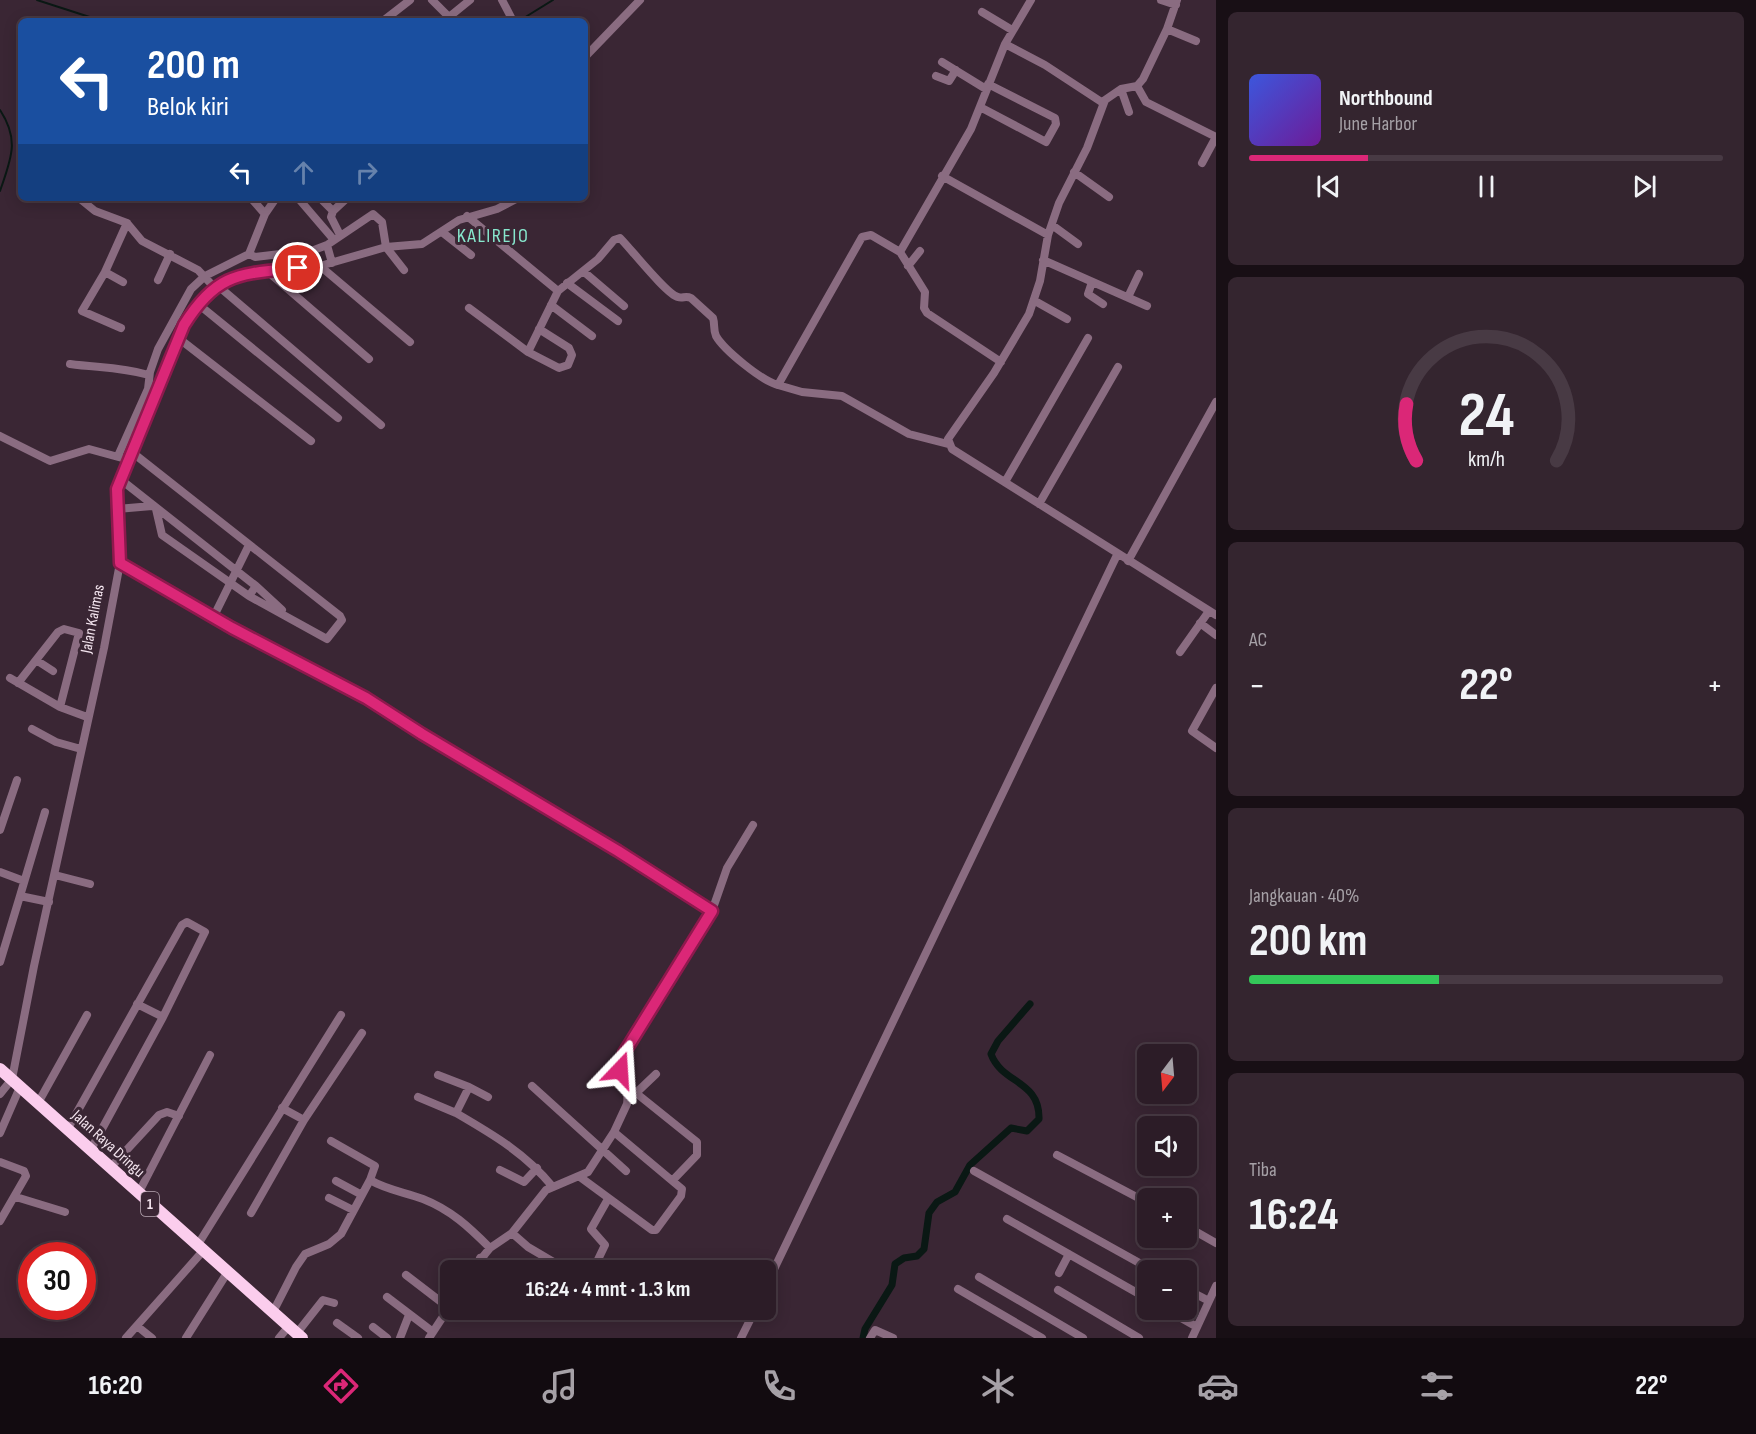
<!DOCTYPE html>
<html lang="id">
<head>
<meta charset="utf-8">
<style>
  :root { --surface:#2c1c27; --page:#34252f; --text:#f1f3f6; --muted:#a6a1a7; --line:#483a44; --accent:#db2777 }
  body { margin:0; font-family:"Sofia Sans Condensed",sans-serif; background:var(--page); color:var(--text); height:100vh; display:flex; flex-direction:column; font-size:22px; white-space:nowrap }
  * { box-sizing:border-box; margin:0 }
  p { font-size:20px; color:var(--muted) }
  .icon { flex:none; width:33px; height:33px; fill:none; stroke:currentColor; stroke-width:2; stroke-linecap:round; stroke-linejoin:round }
  .map { position:relative; flex:1; overflow:hidden }
  .details { display:flex; flex-direction:column; gap:12px; padding:12px; background:#180f15; width:540px }
  .details>* { flex:none }
  .hud { position:absolute; left:18px; top:18px; width:570px; height:183px; border-radius:9px; box-shadow:0 3px 15px #0003,0 0 0 2px var(--line); background:#1a4fa0; color:#fff; overflow:hidden }
  .needle { width:39px; rotate:196deg }
  .fabs { position:absolute; left:1137px; top:1044px; display:grid; gap:12px }
  .fabs a { display:grid; place-items:center; width:60px; height:60px; border-radius:9px; background:var(--surface); box-shadow:0 3px 15px #0003,0 0 0 2px var(--line); font-size:30px }
  .speed { position:absolute; left:18px; top:1242px; display:flex; gap:12px; font-size:30px; font-weight:700; text-align:center }
  .speed>* { display:grid; place-content:center; width:78px; height:78px; border-radius:50%; background:var(--surface); box-shadow:0 3px 15px #0003,0 0 0 2px var(--line); line-height:1 }
  .speed .limit { border:9px solid #d22; background:#fff; color:#111 }
  .pin { position:absolute; display:grid; place-items:center; width:51px; height:51px; color:#fff; margin:-26px; border:3px solid #fff; border-radius:50%; box-shadow:0 2px 6px #0007 }
  .me { position:absolute; width:66px; margin:-33px; rotate:20deg; stroke-linejoin:round; filter:drop-shadow(0 0 4px #0008) }
  .turn { display:flex; align-items:center; gap:21px; height:126px; padding:0 30px; font-size:27px }
  .turn .icon { width:78px; height:78px; stroke-width:2.5 }
  .turn b { display:block; font-size:42px; line-height:51px }
  .lanes { display:flex; align-items:center; height:57px; padding:0 30px; background:#0003; justify-content:center; gap:30px; direction:ltr }
  .lanes .off { opacity:.35 }
  .big { font-size:45px; font-weight:700; line-height:1.1 }
  .details .tile { flex:1; display:flex; flex-direction:column; justify-content:center; gap:9px; min-width:0; padding:0 21px; border-radius:9px; background:var(--page) }
  .details .dial { align-items:center; gap:0 }
  .dial svg { height:156px; overflow:visible; fill:none; stroke:var(--line); stroke-width:7; stroke-linecap:round; text-anchor:middle }
  .dial text { fill:var(--text); stroke:none }
  .song { display:flex; align-items:center; gap:18px }
  .cover { width:72px; height:72px; border-radius:9px; background:linear-gradient(135deg,hsl(230 70% 55%),hsl(280 70% 35%)) }
  .played { height:6px; border-radius:3px; background:linear-gradient(90deg,var(--accent) 25%,var(--line) 25%) }
  .keys { display:flex; justify-content:space-around; direction:ltr }
  .heat { display:flex; justify-content:space-between; align-items:center; font-size:33px; direction:ltr }
  .charge { height:9px; border-radius:4px; background:linear-gradient(90deg,#34c759 40%,var(--line) 0) }
  .trip { position:absolute; left:440px; top:1260px; width:336px; height:60px; border-radius:9px; background:var(--surface); box-shadow:0 3px 15px #0003,0 0 0 2px var(--line); font-weight:700; line-height:60px; text-align:center }
  .tab-bar { display:flex; height:96px; justify-content:space-around; align-items:center; background:#120b10; color:var(--muted) }
  .tab-bar .icon { width:42px; height:42px }
  .tab-bar .current { color:var(--accent) }
  .tab-bar b { font-size:27px; color:var(--text) }
  main { display:flex; flex:1; min-height:0 }
  .map>svg:first-child { display:block }
  .lines { fill:none; stroke-linecap:round; stroke-linejoin:round }
  .stream { stroke:#0a1814; stroke-width:2 }
  .canal { stroke:#0a1814; stroke-width:7 }
  .minor { stroke:#8a6c81; stroke-width:8 }
  .highway { stroke:#fbcded; stroke-width:12 }
  .route-casing { stroke:#8e194d; stroke-width:15 }
  .route { stroke:#db2777; stroke-width:10 }
  .labels { text-anchor:middle; dominant-baseline:central; stroke-width:6; stroke-linejoin:round; paint-order:stroke }
  .shield { fill:#3a2634; stroke:#bcacb7; stroke-width:1.5 }
  .shield-label { font-size:15px; font-weight:bold; fill:#f4e5ef }
  .street-label { font-size:16px; fill:#f4e5ef; stroke:#3a2634 }
  .quarter-label { font-size:20px; letter-spacing:1.5px; fill:#87e7cd; stroke:#3a2634 }
</style>
</head>
<body>
<main>
<div class="map">
<svg width="1216" height="1338" viewBox="0 0 1216 1338">
  <rect width="100%" height="100%" fill="#3a2634"/>
  <g class="lines">
    <path class="stream" d="M37,0L102,21
      M519,21L553,0
      M0,110C20,140 11,159 0,191"/>
    <path class="canal" d="M863,1338L865,1329L892,1285L895,1264L904,1258L917,1256L924,1249L929,1213L937,1202L955,1192L970,1165L1011,1128L1027,1131L1039,1119C1040,1080 1002,1084 991,1054L998,1041L1030,1004"/>
    <path class="minor" d="M432,0L449,17L470,0
      M502,0L513,21
      M1161,0L1176,5
      M1177,0L1167,29L1143,79L1137,86L1121,89L1105,100L1087,148L1059,203L1048,235L1040,281L1029,314L994,373L948,439L952,449L1216,615
      M982,12L1012,30
      M383,21L410,0
      M1167,29L1196,41
      M1005,44L1045,65L1103,103
      M585,57L640,0
      M942,62L986,89
      M936,76L949,81L956,70
      M1137,86L1146,102L1216,137
      M1121,89L1129,112
      M980,107L1046,142L1056,124L1055,118L988,84
      M1202,163L1216,137
      M1074,172L1109,197
      M942,176L1048,235
      M79,198L95,211L127,223L142,241L198,270L214,287
      M251,198L265,214
      M298,198L334,240
      M323,201L333,211
      M467,216L558,291L598,259L614,240L620,238C631,249 667,295 678,297C683,299 685,295 691,298L713,318C715,324 713,329 716,336C724,350 762,381 778,385
      M1052,225L1078,244
      M442,232L471,255
      M340,235L331,217L333,211L347,198
      M327,245L332,263
      M900,252L871,235L862,237L778,385L802,392L842,396L909,434L948,444
      M249,254L255,257L314,250L327,245L373,214L382,222L386,247L404,270
      M1043,260L1147,306
      M320,266L410,342
      M908,266L920,251
      M267,271L369,359
      M583,271L624,306
      M105,272L82,311L121,328
      M158,280L170,254
      M123,282L105,272L127,223
      M1092,282L1088,294L1103,304
      M567,283L618,321
      M217,285L381,425
      M1128,297L1139,274
      M1035,301L1067,319
      M198,304L338,418
      M551,305L592,336
      M469,308L528,352L558,291
      M177,337L311,441
      M528,352L559,368L568,365L572,355L569,348L539,329
      M1001,362L927,313L924,308L925,292L900,252L971,129L1005,44L1031,0
      M70,364C100,368 120,367 149,375
      M0,436L50,461L89,449L122,458
      M133,453L340,616L342,620L327,639L249,596L162,535L156,509
      M118,456L148,389L150,372L158,349L191,289L205,276L249,254L265,214L276,198
      M120,479L256,586L249,596
      M1005,482L1088,338
      M1039,504L1118,367
      M117,509L152,506
      M1128,561L1216,402
      M120,563L213,618L366,698L421,734L618,851L712,911L622,1058C618,1074 630,1087 627,1104L614,1132L588,1172L546,1190L512,1233L490,1248L472,1270
      M256,586L282,610
      M213,618L249,545
      M1200,623L1216,635
      M1180,652L1209,611
      M36,660L53,671
      M10,678L60,707
      M18,683L58,632L64,629L79,633L60,707L87,717
      M1216,688L1192,731L1216,748
      M32,729L56,742L81,749
      M0,830L17,780
      M0,872L24,881
      M55,875L90,884
      M20,896L45,812
      M712,911L727,868L753,825
      M0,962L20,896L49,902
      M137,1004L163,1017
      M438,1075L469,1087
      M532,1086L626,1171
      M636,1093L656,1074
      M0,1094L12,1079L34,966L104,648L120,563L117,489L159,391L177,337L198,304L214,287L226,280L258,272L320,266L386,247L422,244L459,220L497,209L518,198
      M629,1095L636,1093L697,1142V1155L673,1180
      M418,1097L456,1113
      M488,1097L469,1087L456,1113C492,1134 525,1153 552,1186
      M38,1103L87,1015
      M282,1108L304,1120
      M67,1130L182,925L187,922L205,932L163,1017L90,1151
      M0,1133L20,1087
      M331,1141L375,1166L370,1180
      M1057,1155L1148,1203
      M0,1162L24,1171L26,1176L0,1221
      M110,1168L159,1115L167,1112L179,1116
      M500,1170L524,1182L537,1168
      M974,1171L1152,1270
      M580,1177L652,1230H656L681,1196L682,1189L614,1132
      M336,1181L362,1195
      M138,1194L210,1055
      M16,1197L65,1212
      M329,1198L353,1210
      M251,1213L304,1120L362,1033
      M1007,1219L1148,1299
      M1186,1226L1216,1243
      M512,1233L528,1247L567,1270
      M197,1246L341,1015
      M480,1258L500,1270
      M593,1270L605,1245L591,1229L608,1199
      M1059,1273L1069,1254
      M406,1275L449,1308
      M979,1277L1083,1338
      M765,1288L1117,555
      M958,1289L1042,1338
      M1186,1289L1209,1301
      M1058,1290L1139,1338
      M387,1297L433,1332
      M1167,1310L1197,1327
      M273,1312L296,1267L305,1254L329,1244L341,1234L370,1180C387,1190 404,1192 423,1199C451,1210 469,1227 490,1248
      M337,1323L358,1338
      M137,1326L152,1338
      M373,1327L387,1338
      M297,1333L323,1300L334,1303
      M126,1338L203,1251
      M186,1338L227,1273
      M279,1338L289,1326
      M400,1338L409,1315
      M429,1338L450,1306
      M741,1338L755,1310
      M870,1338L875,1330L893,1338
      M1192,1338L1216,1286"/>
    <path class="highway" d="M0,1069L302,1338"/>
  </g>
  <g class="lines">
    <g class="route-casing">
      <path id="route" d="M298,268C240,274 217,272 184,325L117,489L120,563L232,628L366,698L422,734L618,851L712,911L624,1053L620,1070"/>
    </g>
    <use href="#route" class="route"/>
  </g>
  <g class="labels">
    <rect class="shield" x="141" y="1192" width="18" height="24" rx="4.5"/>
    <g class="shield-label">
      <text x="150" y="1204">1</text>
    </g>
    <g class="street-label">
      <text transform="translate(93 619) rotate(-79)">Jalan Kalimas</text>
      <text transform="translate(108 1144) rotate(42)">Jalan Raya Dringu</text>
    </g>
    <g class="quarter-label">
      <text x="493" y="236">KALIREJO</text>
    </g>
  </g>
</svg>
<div class="fabs">
<a><svg class="needle" viewBox="-14 -14 28 28"><path d="M0-13l5 13h-10z" fill="#e53935"/><path d="M0 13l5-13h-10z" fill="#a6a1a7"/></svg></a>
<a><svg class="icon" aria-label="sound" viewBox="0 0 24 24"><path d="M4 9h4l5-4v14l-5-4H4zM17 9q2 3 0 6"/></svg></a>
<a>+</a>
<a>−</a>
</div>
<div class="speed"><div class="limit">30</div></div>
<div class="pin" style="left:298px;top:268px;background:#d93025"><svg class="icon" aria-label="arrive" viewBox="0 0 24 24"><path d="M6 21V4h12l-3 4 3 4H6"/></svg></div>
<svg class="me" style="left:620px;top:1070px" viewBox="-20 -20 40 40"><path d="M0-17L14 15 0 8-14 15z" fill="#db2777" stroke="#fff" stroke-width="4"/></svg>
<div class="trip">16:24 · 4 mnt · 1.3 km</div>
<div class="hud">
<div class="turn"><svg class="icon" aria-label="left" viewBox="0 0 24 24"><path d="M17 20v-9H6M10 6l-5 5 5 5"/></svg><div><b>200 m</b>Belok kiri</div></div>
<div class="lanes"><svg class="icon" aria-label="left" viewBox="0 0 24 24"><path d="M17 20v-9H6M10 6l-5 5 5 5"/></svg><svg class="icon off" aria-label="ahead" viewBox="0 0 24 24"><path d="M12 20V5M6 11l6-6 6 6"/></svg><svg class="icon off" aria-label="right" viewBox="0 0 24 24"><path d="M7 20v-9h11M14 6l5 5-5 5"/></svg></div>
</div>
</div>
<section class="details">
<div class="tile">
<div class="song"><i class="cover"></i><div><b>Northbound</b><p>June Harbor</p></div></div>
<div class="played"></div>
<div class="keys"><svg class="icon" aria-label="previous" viewBox="0 0 24 24"><path d="M18 5L8 12l10 7zM5 5v14"/></svg><svg class="icon" aria-label="pause" viewBox="0 0 24 24"><path d="M8 5v14M16 5v14"/></svg><svg class="icon" aria-label="next" viewBox="0 0 24 24"><path d="M6 5l10 7-10 7zM19 5v14"/></svg></div>
</div>
<div class="tile dial"><svg viewBox="0 0 100 80">
<path d="M14 69A42 42 0 1 1 86 69"/>
<path d="M14 69A42 42 0 0 1 9 40" stroke="#db2777"/>
<text x="50" y="56" font-size="32" font-weight="700">24</text>
<text x="50" y="72" font-size="11">km/h</text>
</svg></div>
<div class="tile"><p>AC</p>
<div class="heat"><a>−</a><b class="big">22°</b><a>+</a></div>
</div>
<div class="tile"><p>Jangkauan · 40%</p><b class="big">200 km</b><div class="charge"></div></div>
<div class="tile"><p>Tiba</p><b class="big">16:24</b></div>
</section>
</main>
<nav class="tab-bar">
<b>16:20</b>
<svg class="icon current" aria-label="directions" viewBox="0 0 24 24"><path d="M12 3l9 9-9 9-9-9zM9 14v-3h6M13 9l2 2-2 2"/></svg>
<svg class="icon" aria-label="music" viewBox="0 0 24 24"><path d="M9 18V5l10-2v13"/><circle cx="6" cy="18" r="3"/><circle cx="16" cy="16" r="3"/></svg>
<svg class="icon" aria-label="phone" viewBox="0 0 24 24"><path d="M5 4h4l2 5-3 2q2 4 5 5l2-3 5 2v4C11 20 4 13 5 4z"/></svg>
<svg class="icon" aria-label="climate" viewBox="0 0 24 24"><path d="M12 3v18M4 7l16 10M4 17L20 7"/></svg>
<svg class="icon" aria-label="car" viewBox="0 0 24 24"><path d="M5 17H2v-5l4-1 3-4h7l3 4 3 1v5h-3M9 17h6M6 11h13"/><circle cx="7" cy="17" r="2"/><circle cx="17" cy="17" r="2"/></svg>
<svg class="icon" aria-label="filters" viewBox="0 0 24 24"><path d="M4 7h16M4 17h16"/><circle cx="9" cy="7" r="2"/><circle cx="15" cy="17" r="2"/></svg>
<b>22°</b>
</nav>
</body>
</html>
